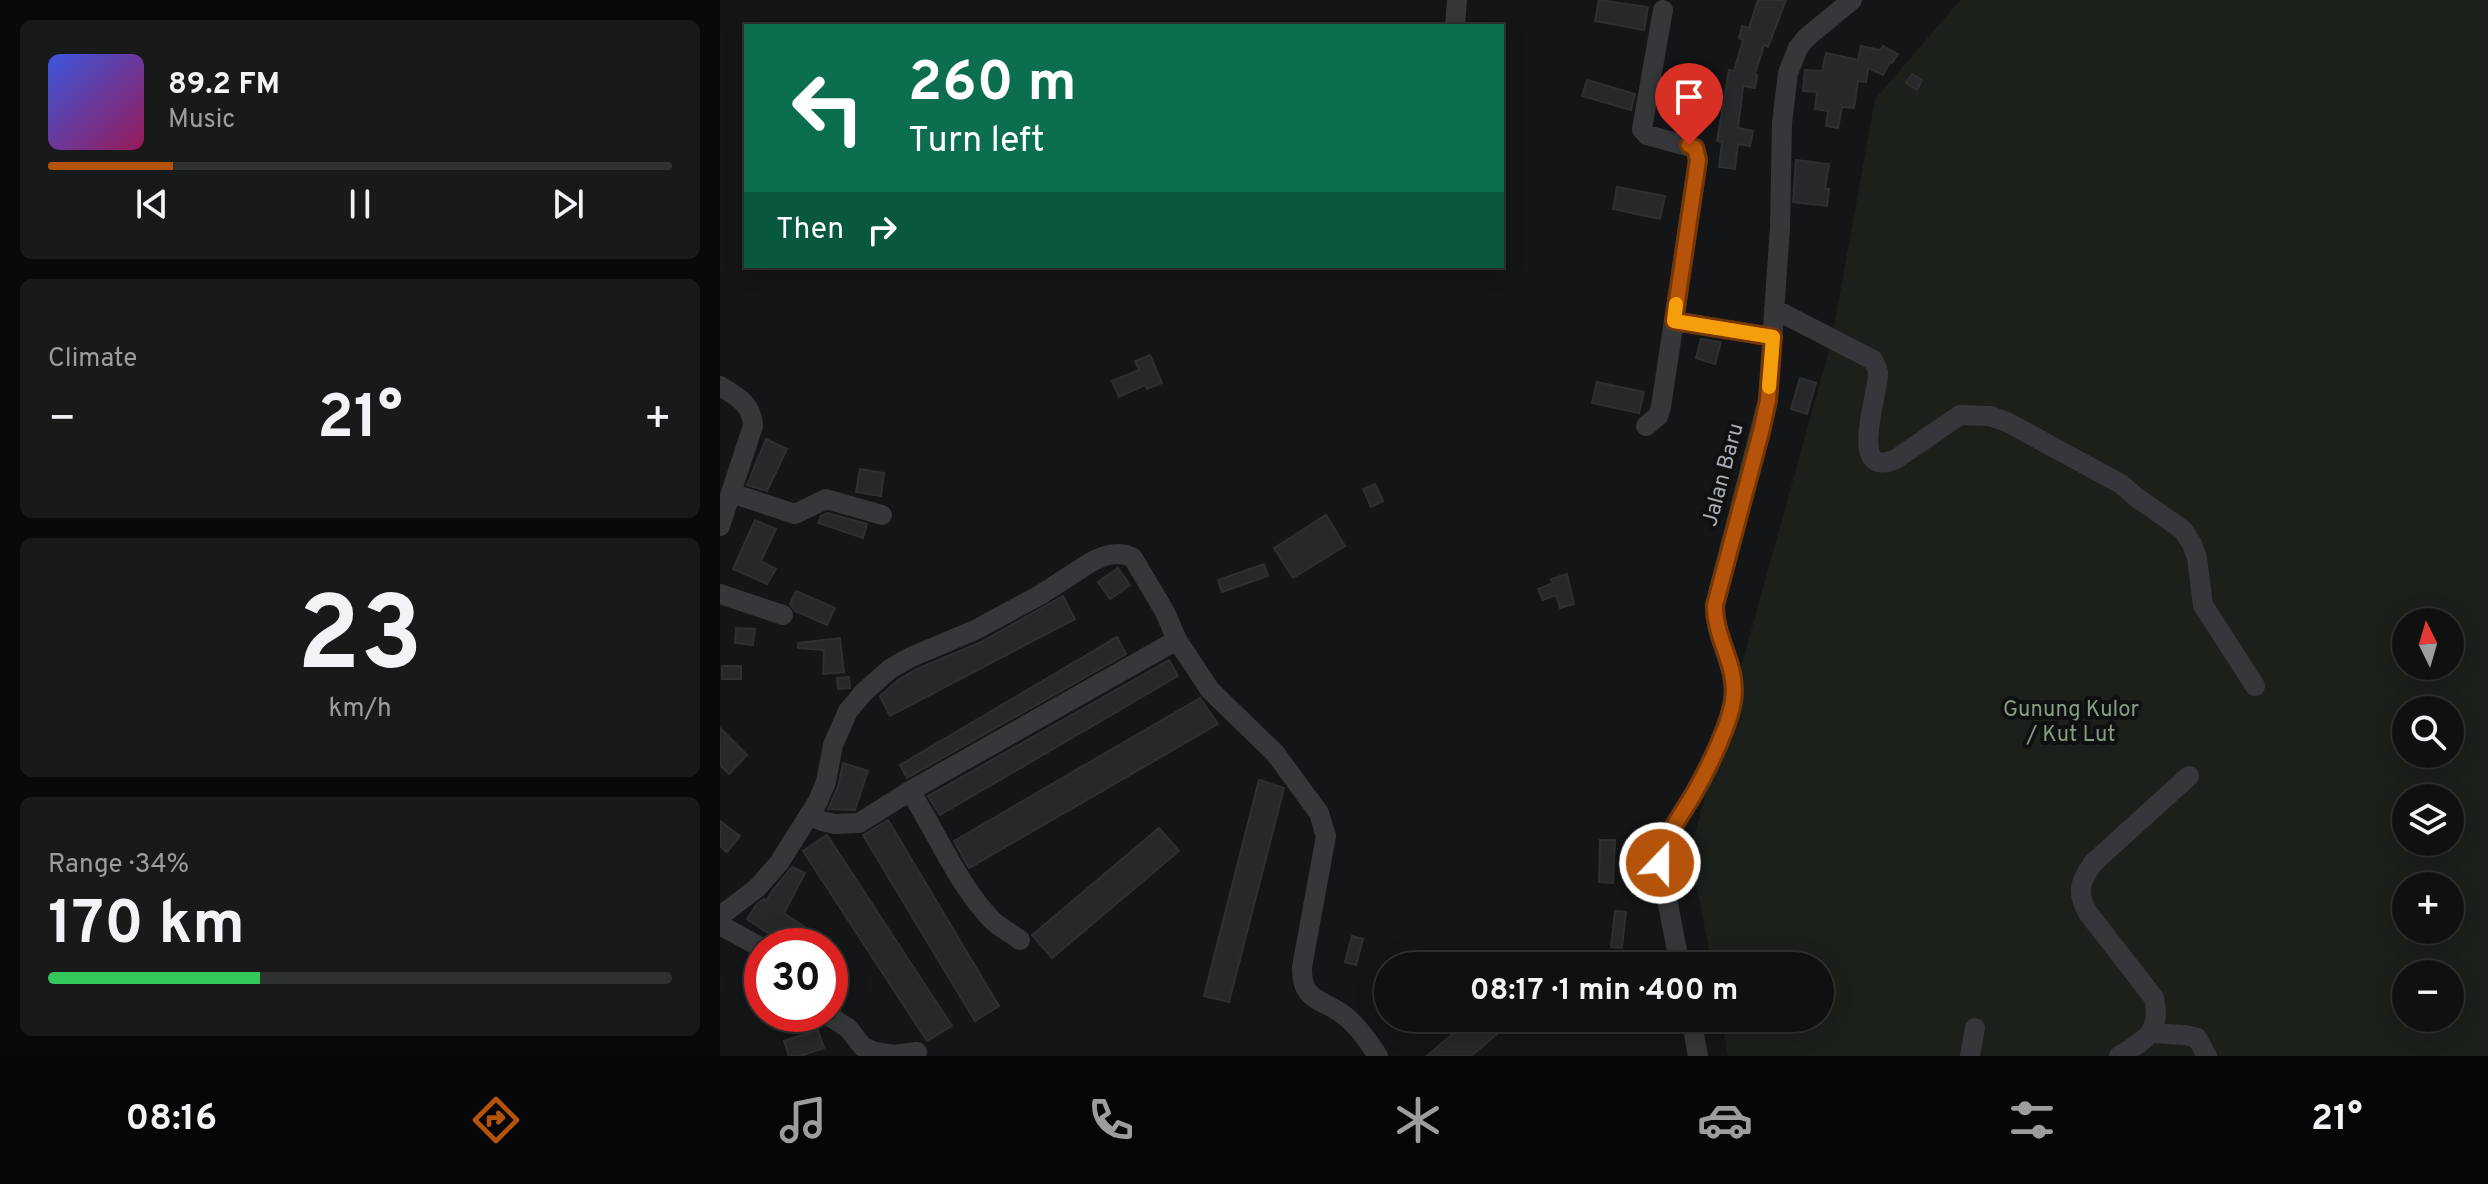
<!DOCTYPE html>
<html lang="en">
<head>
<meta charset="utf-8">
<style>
  :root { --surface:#0f1010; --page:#181919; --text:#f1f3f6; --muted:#9b9d9f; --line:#2f3030; --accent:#b45309 }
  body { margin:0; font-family:Overpass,sans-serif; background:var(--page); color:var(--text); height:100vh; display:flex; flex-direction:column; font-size:30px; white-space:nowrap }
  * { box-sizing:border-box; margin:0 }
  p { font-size:26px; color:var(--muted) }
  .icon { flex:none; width:44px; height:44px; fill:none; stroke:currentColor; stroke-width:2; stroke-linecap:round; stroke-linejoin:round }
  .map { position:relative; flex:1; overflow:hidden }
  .details { display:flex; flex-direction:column; gap:20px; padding:20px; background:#080909; width:720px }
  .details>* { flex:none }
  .hud { position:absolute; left:24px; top:24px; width:760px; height:244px; border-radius:0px; box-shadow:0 4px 20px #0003,0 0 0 2px var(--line); background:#0b6e4f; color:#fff; overflow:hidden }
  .needle { width:52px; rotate:355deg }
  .buttons { position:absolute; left:1672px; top:608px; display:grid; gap:16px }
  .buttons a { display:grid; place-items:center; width:72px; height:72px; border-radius:50%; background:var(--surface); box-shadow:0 4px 20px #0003,0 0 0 2px var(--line); font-size:40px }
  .speed { position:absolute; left:24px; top:928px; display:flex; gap:16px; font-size:40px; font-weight:700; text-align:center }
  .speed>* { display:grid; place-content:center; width:104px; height:104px; border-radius:50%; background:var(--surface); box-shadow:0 4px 20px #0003,0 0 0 2px var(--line); line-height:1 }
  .speed .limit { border:12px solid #d22; background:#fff; color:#111 }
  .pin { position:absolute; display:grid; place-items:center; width:68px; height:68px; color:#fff; margin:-82px -34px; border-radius:50% 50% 50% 0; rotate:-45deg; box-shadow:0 0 8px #0007 }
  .pin .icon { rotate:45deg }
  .me { position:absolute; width:88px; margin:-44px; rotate:22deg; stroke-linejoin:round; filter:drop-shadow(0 0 6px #0008) }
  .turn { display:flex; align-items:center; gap:28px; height:168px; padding:0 32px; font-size:36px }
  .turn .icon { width:104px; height:104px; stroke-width:2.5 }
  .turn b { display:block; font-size:56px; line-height:68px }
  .then { display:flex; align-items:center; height:76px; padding:0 32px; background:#0003; gap:16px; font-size:30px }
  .big { font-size:60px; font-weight:700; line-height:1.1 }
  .details .widget { flex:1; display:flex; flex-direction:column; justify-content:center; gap:12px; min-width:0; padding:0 28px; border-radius:12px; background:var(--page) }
  .details .dial { align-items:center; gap:0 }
  .dial b { font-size:104px; line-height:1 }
  .song { display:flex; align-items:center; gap:24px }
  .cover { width:96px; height:96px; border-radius:12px; background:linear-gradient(135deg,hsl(230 70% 55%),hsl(330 70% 35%)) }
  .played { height:8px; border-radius:4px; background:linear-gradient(90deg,var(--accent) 20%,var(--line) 20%) }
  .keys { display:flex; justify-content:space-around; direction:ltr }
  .heat { display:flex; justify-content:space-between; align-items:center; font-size:44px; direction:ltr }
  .charge { height:12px; border-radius:6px; background:linear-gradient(90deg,#34c759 34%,var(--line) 0) }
  .trip { position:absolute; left:654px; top:952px; width:460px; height:80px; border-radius:40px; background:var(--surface); box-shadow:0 4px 20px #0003,0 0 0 2px var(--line); font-weight:700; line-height:80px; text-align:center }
  .tabs { display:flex; height:128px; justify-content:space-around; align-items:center; background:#060606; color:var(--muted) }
  .tabs .icon { width:56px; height:56px }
  .tabs .selected { color:var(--accent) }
  .tabs b { font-size:36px; color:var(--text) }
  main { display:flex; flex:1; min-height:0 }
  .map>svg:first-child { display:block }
  .green { fill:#1b201b; fill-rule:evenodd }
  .building { fill:#27282a; stroke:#2f2f32; stroke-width:2 }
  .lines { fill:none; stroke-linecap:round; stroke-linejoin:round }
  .minor { stroke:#36373a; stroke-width:20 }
  .route-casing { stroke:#753606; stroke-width:20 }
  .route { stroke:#b45309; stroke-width:14 }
  .slow { stroke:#f59e0b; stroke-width:14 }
  .labels { text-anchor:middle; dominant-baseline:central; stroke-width:8; stroke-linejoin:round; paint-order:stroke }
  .street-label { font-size:22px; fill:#a8aeb5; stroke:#0f1011 }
  .park-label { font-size:22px; fill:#849d81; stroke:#0f1011 }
</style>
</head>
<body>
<main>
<section class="details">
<div class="widget">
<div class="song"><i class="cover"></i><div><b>89.2 FM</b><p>Music</p></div></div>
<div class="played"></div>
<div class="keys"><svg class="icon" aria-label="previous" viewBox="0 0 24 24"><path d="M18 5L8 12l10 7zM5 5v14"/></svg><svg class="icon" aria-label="pause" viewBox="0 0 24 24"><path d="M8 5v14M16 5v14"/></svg><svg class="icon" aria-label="next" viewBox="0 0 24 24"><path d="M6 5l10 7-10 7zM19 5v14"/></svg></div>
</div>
<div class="widget"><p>Climate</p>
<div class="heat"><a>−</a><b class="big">21°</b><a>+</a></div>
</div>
<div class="widget dial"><b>23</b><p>km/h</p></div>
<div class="widget"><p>Range · 34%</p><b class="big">170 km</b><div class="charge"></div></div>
</section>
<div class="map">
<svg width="1768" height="1056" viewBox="0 0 1768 1056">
  <rect width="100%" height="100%" fill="#141516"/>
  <path class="green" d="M1240,0H1768V1056H1008L1001,1018H1100V966H992L970,851L1111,343L1155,99ZM1686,622H1730V666H1686ZM1686,710H1730V754H1686ZM1686,798H1730V842H1686ZM1686,886H1730V930H1686ZM1686,974H1730V1018H1686Z"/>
  <path class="building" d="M879,0L928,7L924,30L875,21Z
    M1038,0H1066L1048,47L1044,45L1035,74L1037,75L1035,88L1023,86L1018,128L1033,131L1030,146L1018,144L1015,169L999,167L1002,142L997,141L1009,70L1014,71L1023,40L1019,38L1022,26L1029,28Z
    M1141,46L1160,50L1163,46L1178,54L1172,63L1170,62L1163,75L1148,68L1146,82L1138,81L1134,108L1122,107L1118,128L1106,126L1108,111L1095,109L1097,92L1083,91L1085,70L1102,71L1106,53L1138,60Z
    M1192,74L1202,80L1197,90L1186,83Z
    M867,80L915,94L911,110L862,96Z
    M1076,160L1109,164L1105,189H1109L1107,206L1073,202Z
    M897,187L945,196L940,219L893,209Z
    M981,339L1001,342L995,364L976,358Z
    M430,355L442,383L427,389L425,385L399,397L392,381L419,370L415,361Z
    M1080,378L1096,383L1087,414L1071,409Z
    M877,382L924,392L919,413L872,403Z
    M46,439L67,449L47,491L27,485Z
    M140,469L164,473L161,496L136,492Z
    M655,484L663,501L651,507L643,489Z
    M107,513L147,524L143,538L98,523L101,516Z
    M606,515L625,546L573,578L554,548Z
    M35,520L56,529L41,561L56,569L47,584L13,569Z
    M544,564L548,576L502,592L498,580Z
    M398,568L410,585L390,599L378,582Z
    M847,574L854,604L840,608L836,595L823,600L818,589L833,583L831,579Z
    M76,591L115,608L107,625L75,611L70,604Z
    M343,596L355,619L170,716L160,696L178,680L197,669L261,642Z
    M16,628L35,629L33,645L15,643Z
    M397,637L406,654L187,778L180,765Z
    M120,638L124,672L103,674L104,650L78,648V643Z
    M449,660L458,676L220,815L208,796Z
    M2,666H21V679H2Z
    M129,677L130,688L118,689L117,678Z
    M480,698L498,724L249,868L234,841Z
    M0,728L27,755L9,774L0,765Z
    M123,763L148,771L135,810L108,809L118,787Z
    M539,780L564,788L509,1002L484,996Z
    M168,820L279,1006L255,1021L143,835Z
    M0,821L20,836L7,852L0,846Z
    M439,828L459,851L332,958L312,935Z
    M107,835L232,1026L207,1041L83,851Z
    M880,840H895L893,883L879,882Z
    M72,867L85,873L64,913L86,928L73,946H67L27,919L37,904L44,899L46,901L52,891Z
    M895,911L906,912L902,948L891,947Z
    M632,936L643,939L636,965L625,962Z
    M751,1018H796L751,1056H707Z
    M98,1030L104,1048L80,1056H69L64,1041Z"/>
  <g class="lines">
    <path class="minor" d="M735,26L737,0
      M1054,309L1153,360C1155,365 1157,367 1158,372C1160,391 1125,481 1176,459L1240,415L1270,416L1287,422L1401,484L1416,497L1463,530L1472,544L1477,558L1483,605L1535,686
      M954,321L1053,337
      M0,386C18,397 32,404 33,426L0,526
      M926,426L938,416L941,407L978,160L975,148L927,135L922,129L943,10
      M11,493L75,514L106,499L162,515
      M0,594L63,615
      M190,791C217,833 236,881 270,918C278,927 291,933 300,940
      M89,815L102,821L115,824L139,823L190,791L457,640
      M0,916L37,888L59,863L98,801L106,782L113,745L128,711L144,692L170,669L191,657L255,630L320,595L371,562C385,555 399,550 413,558L445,612L457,640L490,690L555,753L599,813L606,836L582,967C581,1003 603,998 625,1016C638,1026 649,1042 658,1056
      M0,925L42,948
      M960,966L940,863C944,836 962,814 975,792C988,770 1009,725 1013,701C1018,666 994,639 995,605L1048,400L1060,227L1062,123L1068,73L1078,48L1086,38L1132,0
      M106,1014L128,1028L143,1047L155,1052L174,1055L197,1052
      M971,1018L978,1056
      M1431,1033L1465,1035L1477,1038L1487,1056
      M1250,1056L1255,1028
      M1399,1056C1425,1040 1442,1032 1434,998L1368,913C1356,892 1360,882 1373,863L1469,776"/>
  </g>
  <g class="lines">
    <g class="route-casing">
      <path id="route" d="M940,863C944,838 959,818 972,797C986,773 1009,727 1013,701C1019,666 994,639 995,605L1041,432L1048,400L1053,337L954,321L978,160L975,148L969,145"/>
    </g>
    <use href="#route" class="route"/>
    <path class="slow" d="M956,304L954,321L1053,337L1049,387"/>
  </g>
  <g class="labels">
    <g class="street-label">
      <text transform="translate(1004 475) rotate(-75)">Jalan Baru</text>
    </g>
    <g class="park-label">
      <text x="1351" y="710">Gunung Kulor<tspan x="1351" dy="25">/ Kut Lut</tspan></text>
    </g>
  </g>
</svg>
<div class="buttons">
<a><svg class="needle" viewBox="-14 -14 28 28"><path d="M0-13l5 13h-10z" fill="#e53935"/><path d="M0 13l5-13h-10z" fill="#9b9d9f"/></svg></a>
<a><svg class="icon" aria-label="search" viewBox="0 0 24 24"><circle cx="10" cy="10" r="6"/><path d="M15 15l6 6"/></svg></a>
<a><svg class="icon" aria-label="layers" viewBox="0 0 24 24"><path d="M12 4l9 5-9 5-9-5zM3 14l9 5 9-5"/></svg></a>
<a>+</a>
<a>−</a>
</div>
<div class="speed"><div class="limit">30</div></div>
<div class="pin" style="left:969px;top:145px;background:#d93025"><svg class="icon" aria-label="arrive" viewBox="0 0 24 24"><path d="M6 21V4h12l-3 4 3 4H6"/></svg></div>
<svg class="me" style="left:940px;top:863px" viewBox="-20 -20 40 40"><circle r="17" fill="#b45309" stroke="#fff" stroke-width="3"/><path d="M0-11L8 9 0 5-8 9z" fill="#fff"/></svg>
<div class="trip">08:17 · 1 min · 400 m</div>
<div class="hud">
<div class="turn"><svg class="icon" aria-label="left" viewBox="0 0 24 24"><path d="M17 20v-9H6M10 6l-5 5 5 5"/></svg><div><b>260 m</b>Turn left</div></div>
<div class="then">Then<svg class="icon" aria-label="right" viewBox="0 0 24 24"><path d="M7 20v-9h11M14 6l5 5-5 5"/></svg></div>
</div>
</div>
</main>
<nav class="tabs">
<b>08:16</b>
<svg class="icon selected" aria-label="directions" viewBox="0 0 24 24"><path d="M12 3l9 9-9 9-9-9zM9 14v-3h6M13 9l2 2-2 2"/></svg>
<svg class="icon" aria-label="music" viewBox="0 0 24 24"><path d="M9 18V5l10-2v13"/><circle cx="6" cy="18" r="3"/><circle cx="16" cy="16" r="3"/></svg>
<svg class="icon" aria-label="phone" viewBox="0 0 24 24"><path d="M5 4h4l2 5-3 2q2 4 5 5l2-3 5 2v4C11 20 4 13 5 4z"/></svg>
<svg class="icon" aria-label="climate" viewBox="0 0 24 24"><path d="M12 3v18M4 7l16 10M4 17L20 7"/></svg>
<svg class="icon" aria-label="car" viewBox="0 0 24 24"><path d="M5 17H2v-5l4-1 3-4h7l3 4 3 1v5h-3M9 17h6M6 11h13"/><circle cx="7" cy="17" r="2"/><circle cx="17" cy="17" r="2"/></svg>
<svg class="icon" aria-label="filters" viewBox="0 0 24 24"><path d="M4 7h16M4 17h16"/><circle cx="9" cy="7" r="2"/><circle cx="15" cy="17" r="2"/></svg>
<b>21°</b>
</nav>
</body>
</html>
